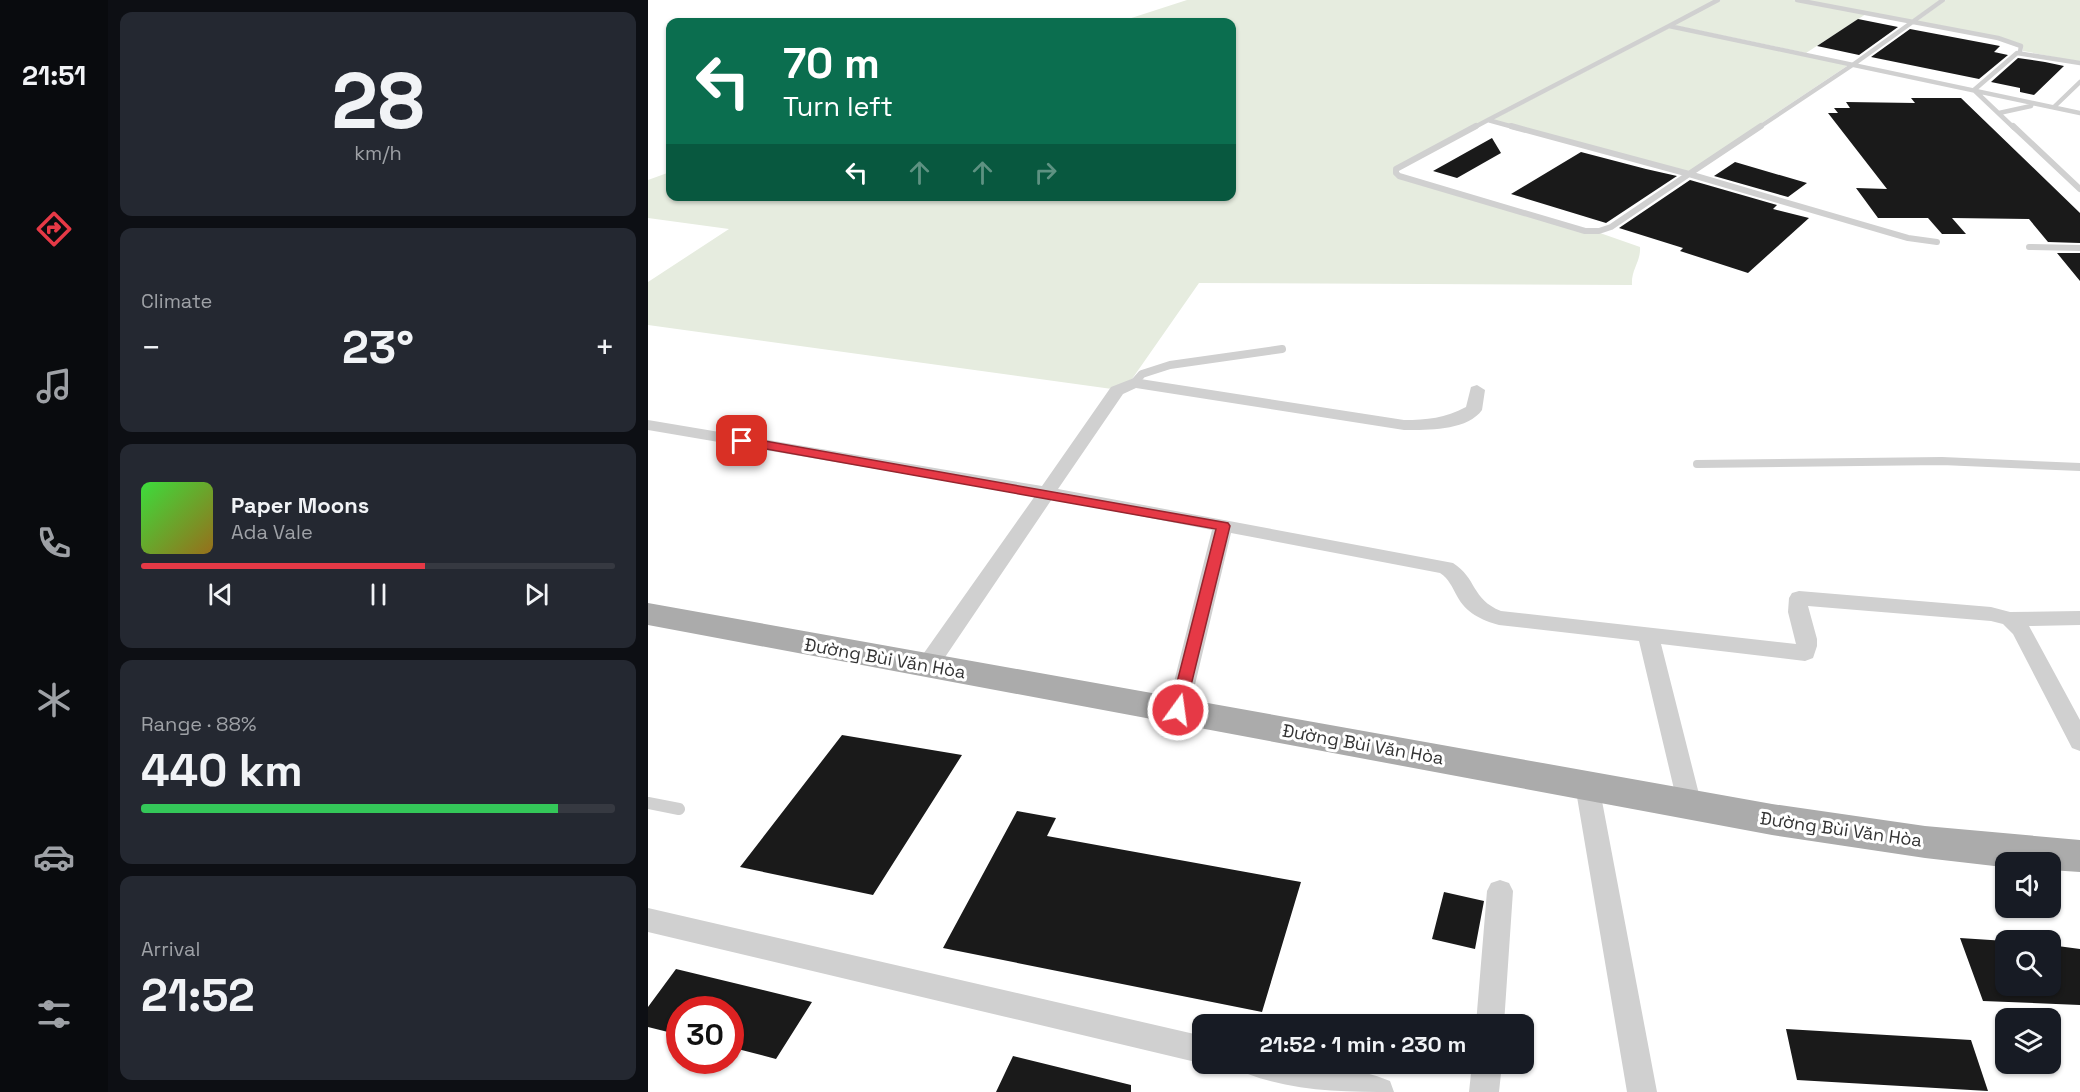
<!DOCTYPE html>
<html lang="en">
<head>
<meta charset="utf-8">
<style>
  :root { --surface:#171b24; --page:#242831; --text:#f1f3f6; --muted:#9ea1a6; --line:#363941; --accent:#e63946 }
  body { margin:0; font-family:"Space Grotesk",sans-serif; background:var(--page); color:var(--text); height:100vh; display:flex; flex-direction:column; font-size:22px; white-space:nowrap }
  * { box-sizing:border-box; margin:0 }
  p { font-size:20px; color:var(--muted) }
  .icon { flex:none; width:33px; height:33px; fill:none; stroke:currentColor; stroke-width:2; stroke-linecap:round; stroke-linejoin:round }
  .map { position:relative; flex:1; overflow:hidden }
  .drawer { display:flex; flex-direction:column; gap:12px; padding:12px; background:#0d0f14; width:540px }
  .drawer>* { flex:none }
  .banner { position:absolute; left:18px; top:18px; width:570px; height:183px; border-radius:12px; box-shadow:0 2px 4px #0004; background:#0b6e4f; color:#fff; overflow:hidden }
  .buttons { position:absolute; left:1347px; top:852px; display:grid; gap:12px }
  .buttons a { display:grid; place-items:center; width:66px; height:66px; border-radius:12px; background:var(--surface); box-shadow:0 2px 4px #0004; font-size:30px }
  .speed { position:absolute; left:18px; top:996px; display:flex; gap:12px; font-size:30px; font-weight:700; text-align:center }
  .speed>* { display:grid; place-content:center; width:78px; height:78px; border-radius:50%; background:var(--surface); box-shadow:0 2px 4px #0004; line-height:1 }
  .speed .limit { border:9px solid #d22; background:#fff; color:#111 }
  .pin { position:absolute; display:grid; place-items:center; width:51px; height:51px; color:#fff; margin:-26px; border-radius:12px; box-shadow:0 3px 9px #0006 }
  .me { position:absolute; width:66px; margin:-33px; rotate:14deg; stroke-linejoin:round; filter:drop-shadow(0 0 4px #0008) }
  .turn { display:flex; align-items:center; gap:21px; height:126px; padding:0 18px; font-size:27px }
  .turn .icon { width:78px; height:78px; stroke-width:2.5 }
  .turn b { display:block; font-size:42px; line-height:51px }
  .lanes { display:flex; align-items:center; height:57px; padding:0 18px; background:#0003; justify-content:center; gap:30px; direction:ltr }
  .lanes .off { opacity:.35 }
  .big { font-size:45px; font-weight:700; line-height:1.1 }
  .drawer .widget { flex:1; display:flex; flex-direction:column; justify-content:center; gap:9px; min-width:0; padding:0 21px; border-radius:12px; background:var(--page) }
  .drawer .dial { align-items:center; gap:0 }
  .dial b { font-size:78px; line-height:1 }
  .song { display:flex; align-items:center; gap:18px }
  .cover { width:72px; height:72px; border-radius:9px; background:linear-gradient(135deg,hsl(120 70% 55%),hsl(40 70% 35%)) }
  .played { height:6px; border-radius:3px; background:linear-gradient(90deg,var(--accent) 60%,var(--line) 60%) }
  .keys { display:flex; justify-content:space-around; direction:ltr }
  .heat { display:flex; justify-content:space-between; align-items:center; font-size:33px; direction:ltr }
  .charge { height:9px; border-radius:4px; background:linear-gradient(90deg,#34c759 88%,var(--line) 0) }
  .trip { position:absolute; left:544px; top:1014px; width:342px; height:60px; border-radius:12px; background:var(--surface); box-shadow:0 2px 4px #0004; font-weight:700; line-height:60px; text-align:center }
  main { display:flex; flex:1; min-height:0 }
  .tab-bar { display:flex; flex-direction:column; width:108px; justify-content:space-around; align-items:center; background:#090b0e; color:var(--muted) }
  .tab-bar .icon { width:42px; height:42px }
  .tab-bar .on { color:var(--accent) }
  .tab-bar b { font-size:27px; color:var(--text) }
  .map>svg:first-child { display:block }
  .green { fill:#e6ecdf }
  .building { fill:#1a1a1a }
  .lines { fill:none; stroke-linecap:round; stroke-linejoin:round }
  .service-far3 { stroke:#d0d0d0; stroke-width:4.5 }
  .service-far2 { stroke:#d0d0d0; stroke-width:6 }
  .service-far1 { stroke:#d0d0d0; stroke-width:8 }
  .service { stroke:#d0d0d0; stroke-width:12 }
  .minor { fill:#d0d0d0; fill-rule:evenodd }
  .primary { fill:#ababab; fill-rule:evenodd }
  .route { fill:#e63946; stroke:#96252e; stroke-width:1.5 }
  .labels { text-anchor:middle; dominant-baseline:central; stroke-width:6; stroke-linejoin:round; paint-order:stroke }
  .street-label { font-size:18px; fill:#333; stroke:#fff }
</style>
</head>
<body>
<main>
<nav class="tab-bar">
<b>21:51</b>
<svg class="icon on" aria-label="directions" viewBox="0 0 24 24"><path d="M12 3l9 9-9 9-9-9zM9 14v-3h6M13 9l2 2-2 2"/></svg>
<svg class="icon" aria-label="music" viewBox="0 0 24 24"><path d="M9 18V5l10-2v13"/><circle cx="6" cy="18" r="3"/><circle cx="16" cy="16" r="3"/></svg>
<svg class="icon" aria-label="phone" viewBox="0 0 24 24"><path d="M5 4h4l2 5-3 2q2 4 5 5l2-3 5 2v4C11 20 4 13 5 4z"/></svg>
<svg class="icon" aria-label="climate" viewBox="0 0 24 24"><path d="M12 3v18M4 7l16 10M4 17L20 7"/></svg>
<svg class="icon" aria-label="car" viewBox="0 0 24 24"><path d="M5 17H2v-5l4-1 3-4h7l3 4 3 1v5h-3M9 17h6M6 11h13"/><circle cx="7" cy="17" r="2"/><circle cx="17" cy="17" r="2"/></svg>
<svg class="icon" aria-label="filters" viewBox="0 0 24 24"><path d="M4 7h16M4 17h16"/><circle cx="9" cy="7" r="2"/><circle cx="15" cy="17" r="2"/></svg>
</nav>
<section class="drawer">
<div class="widget dial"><b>28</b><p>km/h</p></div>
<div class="widget"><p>Climate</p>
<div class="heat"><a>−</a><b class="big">23°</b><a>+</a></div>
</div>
<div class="widget">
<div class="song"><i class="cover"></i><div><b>Paper Moons</b><p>Ada Vale</p></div></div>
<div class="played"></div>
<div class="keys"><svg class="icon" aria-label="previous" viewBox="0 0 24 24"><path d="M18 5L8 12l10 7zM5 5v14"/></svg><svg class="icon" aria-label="pause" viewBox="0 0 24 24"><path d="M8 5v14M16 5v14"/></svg><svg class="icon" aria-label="next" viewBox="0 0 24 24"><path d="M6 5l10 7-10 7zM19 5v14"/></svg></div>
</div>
<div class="widget"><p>Range · 88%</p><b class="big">440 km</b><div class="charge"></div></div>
<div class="widget"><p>Arrival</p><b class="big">21:52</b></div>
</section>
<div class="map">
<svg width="1432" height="1092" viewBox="0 0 1432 1092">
  <rect width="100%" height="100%" fill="#fff"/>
  <path class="green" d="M539,0H1067L745,169L748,177L952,233L992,247C993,262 983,269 984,285L551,283L484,379L464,389L0,325V282L81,229L0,218V180L22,172V196H584V22H471Z
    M1073,0H1145L1218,14L1158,53L1025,25Z
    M1153,0H1292L1263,21Z
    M1298,0H1432V62L1375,51V47L1370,43L1268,22Z
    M1023,27L1202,64L1040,172L844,120Z"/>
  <path class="building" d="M1210,19L1250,27L1211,55L1169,46Z
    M1262,29L1352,46L1346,52L1360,55L1331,79L1223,57Z
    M1370,58L1397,62L1416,66L1386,95L1372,92V88L1343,82Z
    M1263,98H1313L1432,213V243L1400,242L1381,219L1304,218L1318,234H1294L1280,218H1230L1208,188L1239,189L1180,113H1190L1186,108H1202L1198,102L1267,103Z
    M844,138L853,153L809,178L785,171Z
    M933,152L998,169L1029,176L958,223L863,194Z
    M1087,162L1159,183L1140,197L1066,176Z
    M1042,180L1129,205L1125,209L1161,218L1100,273L1032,251L1035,248L971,228Z
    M1409,253H1432V281Z
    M194,735L314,755L225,895L92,867Z
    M369,811L408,818L399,836L653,882L614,1012L295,948Z
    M796,892L836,901L827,949L784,939Z
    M1312,938L1358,941V986H1402V945L1432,949V1005L1335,1001Z
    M28,969L164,1002L128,1059L82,1047V1010H32V1035L0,1027V1007Z
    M1138,1029L1323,1040L1340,1091L1149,1080Z
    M365,1056L483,1085V1092H348Z"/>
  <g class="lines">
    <path class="service-far3" d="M1070,0L1021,26L1432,113
      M1149,0L1350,38L1373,46L1372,52
      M1406,107L1432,82
      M1351,113L1383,106
      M825,128L840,120
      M869,128L840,120L1021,26
      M1110,128L1206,64L1295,0
      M1366,128L1326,90L1369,53L1432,63"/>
    <path class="service-far2" d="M828,126L748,169V173L751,176L937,231H951L963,227L1041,174L1260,238L1289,242
      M863,126L1041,174L1113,126
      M1365,126L1432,189
      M1381,247L1432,248"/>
    <path class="service-far1" d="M486,383L494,374L522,365L634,349
      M1049,464L1294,461L1432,467"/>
    <path class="service" d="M0,803L31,809"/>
    <path class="minor" d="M486,378L756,420C779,420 797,418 818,407L823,387L829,385L837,390L834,410C819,431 779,430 756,430L488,388L475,394L410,489L805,563C829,578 823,599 853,611L1148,644L1140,612L1141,598L1144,593L1151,591L1343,607L1362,612L1432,611V625L1381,626L1432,720V751L1424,748L1365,634L1355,624L1343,621L1160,606L1169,639V646L1165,658L1157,661L1013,644L1054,806L1051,813L1042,816L1033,813L1030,806L991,641L851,625C833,620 818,613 809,596C804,587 801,579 792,573L583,533L541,710L538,716L530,718L522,716L519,710L564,530L404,499L287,672L279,674L271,672L268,666L271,660L387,496L0,430V420L394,486L463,387Z
      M939,775L948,778L951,785L1009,1092H979L927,785L930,778Z
      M852,880L861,883L865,891L856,1024H828L839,891L843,883Z
      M0,908L555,1036L556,1064L0,932Z
      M595,1064C642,1059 697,1063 742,1081L746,1092C695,1092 648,1092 600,1074Z
      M824,1064H854L851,1092H821Z"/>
    <path class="primary" d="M0,603L1124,804L1277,826L1432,840V872L1402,870V862H1358V867H1355L1277,858L1124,835L0,625Z"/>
  </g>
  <path class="route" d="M94,437L580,523L582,526L536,714H524L522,710L568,529L90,444V438Z"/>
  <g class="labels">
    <g class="street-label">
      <text transform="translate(237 658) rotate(10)">Đường Bùi Văn Hòa</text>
      <text transform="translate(715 744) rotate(10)">Đường Bùi Văn Hòa</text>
      <text transform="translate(1193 829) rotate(8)">Đường Bùi Văn Hòa</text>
    </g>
  </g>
</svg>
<div class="buttons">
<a><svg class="icon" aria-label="sound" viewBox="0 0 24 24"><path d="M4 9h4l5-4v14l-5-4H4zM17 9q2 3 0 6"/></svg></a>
<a><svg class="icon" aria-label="search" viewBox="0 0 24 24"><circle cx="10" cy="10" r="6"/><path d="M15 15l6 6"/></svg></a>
<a><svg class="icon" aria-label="layers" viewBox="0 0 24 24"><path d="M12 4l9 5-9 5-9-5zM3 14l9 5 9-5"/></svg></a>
</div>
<div class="speed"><div class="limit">30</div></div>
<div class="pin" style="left:94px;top:441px;background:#d93025"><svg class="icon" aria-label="arrive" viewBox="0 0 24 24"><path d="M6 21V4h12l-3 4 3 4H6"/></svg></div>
<svg class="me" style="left:530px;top:710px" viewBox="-20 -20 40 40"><circle r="17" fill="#e63946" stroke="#fff" stroke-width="3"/><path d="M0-11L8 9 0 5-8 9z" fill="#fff"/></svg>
<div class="trip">21:52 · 1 min · 230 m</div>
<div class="banner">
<div class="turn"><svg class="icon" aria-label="left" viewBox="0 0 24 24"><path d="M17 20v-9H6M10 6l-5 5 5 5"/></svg><div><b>70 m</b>Turn left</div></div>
<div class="lanes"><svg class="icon" aria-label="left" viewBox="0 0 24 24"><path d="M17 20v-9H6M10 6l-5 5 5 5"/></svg><svg class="icon off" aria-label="ahead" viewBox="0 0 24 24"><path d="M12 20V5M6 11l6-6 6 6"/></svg><svg class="icon off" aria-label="ahead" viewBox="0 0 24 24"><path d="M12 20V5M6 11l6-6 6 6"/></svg><svg class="icon off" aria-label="right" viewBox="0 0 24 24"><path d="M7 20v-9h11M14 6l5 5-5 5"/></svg></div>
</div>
</div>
</main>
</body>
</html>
